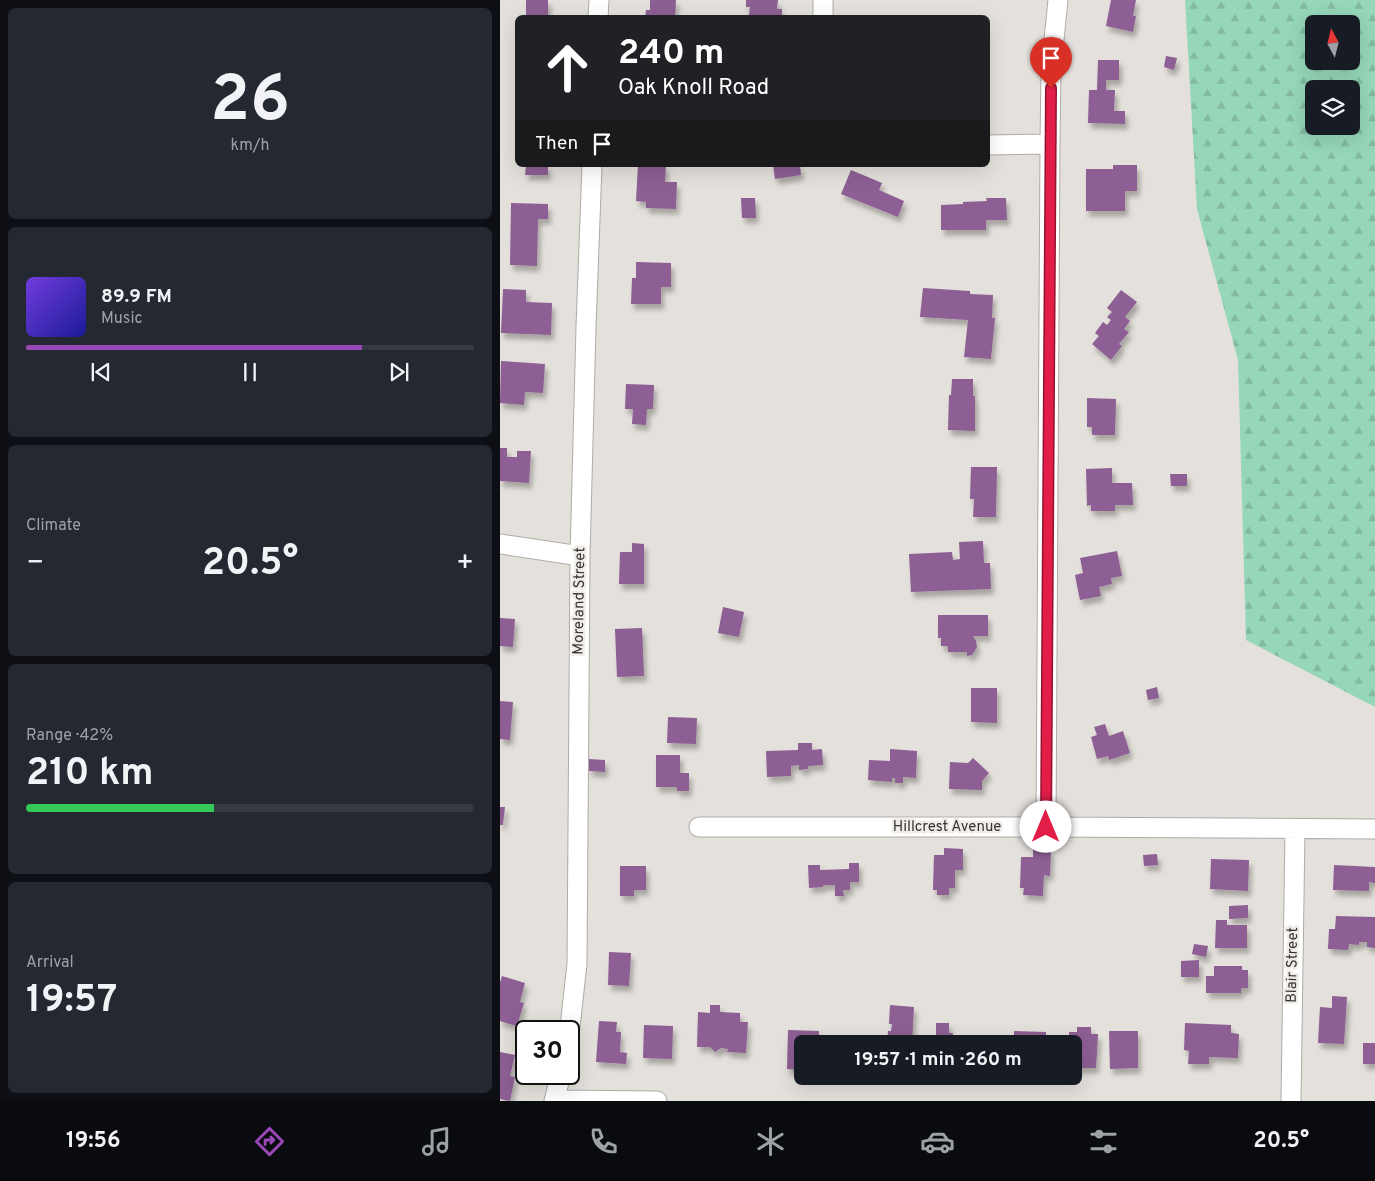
<!DOCTYPE html>
<html lang="en">
<head>
<meta charset="utf-8">
<style>
  :root { --surface:#171b24; --page:#242831; --text:#f1f3f6; --muted:#9ea1a6; --line:#363941; --accent:#9947b6 }
  body { margin:0; font-family:Overpass,sans-serif; background:var(--page); color:var(--text); height:100vh; display:flex; flex-direction:column; font-size:19px; white-space:nowrap }
  * { box-sizing:border-box; margin:0 }
  p { font-size:16px; color:var(--muted) }
  .icon { flex:none; width:28px; height:28px; fill:none; stroke:currentColor; stroke-width:2; stroke-linecap:round; stroke-linejoin:round }
  .map { position:relative; flex:1; overflow:hidden }
  .sheet { display:flex; flex-direction:column; gap:8px; padding:8px; background:#0d0f14; width:500px }
  .sheet>* { flex:none }
  .top-card { position:absolute; left:15px; top:15px; width:475px; height:152px; border-radius:8px; box-shadow:0 5px 20px #0002; background:#202124; color:#fff; overflow:hidden }
  .needle { width:32px; rotate:353deg }
  .controls { position:absolute; left:805px; top:15px; display:grid; gap:10px }
  .controls a { display:grid; place-items:center; width:55px; height:55px; border-radius:8px; background:var(--surface); box-shadow:0 5px 20px #0002; font-size:25px }
  .speed { position:absolute; left:15px; top:1020px; display:flex; gap:10px; font-size:25px; font-weight:700; text-align:center }
  .speed>* { display:grid; place-content:center; width:65px; height:65px; border-radius:50%; background:var(--surface); box-shadow:0 5px 20px #0002; line-height:1 }
  .speed .limit { border:2px solid #111; border-radius:8px; background:#fff; color:#111 }
  .pin { position:absolute; display:grid; place-items:center; width:42px; height:42px; color:#fff; margin:-51px -21px; border-radius:50% 50% 50% 0; rotate:-45deg; box-shadow:0 0 5px #0007 }
  .pin .icon { rotate:45deg }
  .me { position:absolute; width:55px; margin:-28px; rotate:0deg; stroke-linejoin:round; filter:drop-shadow(0 0 4px #0008) }
  .turn { display:flex; align-items:center; gap:18px; height:105px; padding:0 20px; font-size:22px }
  .turn .icon { width:65px; height:65px; stroke-width:2.5 }
  .turn b { display:block; font-size:35px; line-height:42px }
  .then { display:flex; align-items:center; height:48px; padding:0 20px; background:#0003; gap:10px; font-size:19px }
  .big { font-size:38px; font-weight:700; line-height:1.1 }
  .sheet .card { flex:1; display:flex; flex-direction:column; justify-content:center; gap:8px; min-width:0; padding:0 18px; border-radius:8px; background:var(--page) }
  .sheet .dial { align-items:center; gap:0 }
  .dial b { font-size:65px; line-height:1 }
  .song { display:flex; align-items:center; gap:15px }
  .cover { width:60px; height:60px; border-radius:8px; background:linear-gradient(135deg,hsl(260 70% 55%),hsl(240 70% 35%)) }
  .played { height:5px; border-radius:2px; background:linear-gradient(90deg,var(--accent) 75%,var(--line) 75%) }
  .keys { display:flex; justify-content:space-around; direction:ltr }
  .heat { display:flex; justify-content:space-between; align-items:center; font-size:28px; direction:ltr }
  .charge { height:8px; border-radius:4px; background:linear-gradient(90deg,#34c759 42%,var(--line) 0) }
  .trip { position:absolute; left:294px; top:1035px; width:288px; height:50px; border-radius:8px; background:var(--surface); box-shadow:0 5px 20px #0002; font-weight:700; line-height:50px; text-align:center }
  .dock { display:flex; height:80px; justify-content:space-around; align-items:center; background:#090b0e; color:var(--muted) }
  .dock .icon { width:35px; height:35px }
  .dock .on { color:var(--accent) }
  .dock b { font-size:22px; color:var(--text) }
  main { display:flex; flex:1; min-height:0 }
  .map>svg:first-child { display:block }
  .forest { fill:url(#forest-firs); fill-rule:evenodd }
  .building { fill:#8d5e94; filter:url(#shadow) }
  .lines { fill:none; stroke-linecap:round; stroke-linejoin:round }
  .minor-casing { stroke:#afaca7; stroke-width:21 }
  .minor { stroke:#fff; stroke-width:19 }
  .route-casing { stroke:#92132f; stroke-width:12 }
  .route { stroke:#e11d48; stroke-width:9 }
  .labels { text-anchor:middle; dominant-baseline:central; stroke-width:5; stroke-linejoin:round; paint-order:stroke }
  .street-label { font-size:15px; fill:#373534; stroke:#f1ede8 }
</style>
</head>
<body>
<main>
<section class="sheet">
<div class="card dial"><b>26</b><p>km/h</p></div>
<div class="card">
<div class="song"><i class="cover"></i><div><b>89.9 FM</b><p>Music</p></div></div>
<div class="played"></div>
<div class="keys"><svg class="icon" aria-label="previous" viewBox="0 0 24 24"><path d="M18 5L8 12l10 7zM5 5v14"/></svg><svg class="icon" aria-label="pause" viewBox="0 0 24 24"><path d="M8 5v14M16 5v14"/></svg><svg class="icon" aria-label="next" viewBox="0 0 24 24"><path d="M6 5l10 7-10 7zM19 5v14"/></svg></div>
</div>
<div class="card"><p>Climate</p>
<div class="heat"><a>−</a><b class="big">20.5°</b><a>+</a></div>
</div>
<div class="card"><p>Range · 42%</p><b class="big">210 km</b><div class="charge"></div></div>
<div class="card"><p>Arrival</p><b class="big">19:57</b></div>
</section>
<div class="map">
<svg width="875" height="1101" viewBox="0 0 875 1101">
  <defs>
    <pattern id="forest-firs" width="22" height="20" patternUnits="userSpaceOnUse" patternTransform="scale(1.25)"><rect width="22" height="20" fill="#96d7b9"/><path d="M5 1l3.5 6h-7zM16 11l3.5 6h-7z" fill="#82b9a0"/></pattern>
    <filter id="shadow"><feDropShadow dx="3" dy="5.5" stdDeviation="2.5" flood-color="#0004"/></filter>
  </defs>
  <rect width="100%" height="100%" fill="#e4e0db"/>
  <path class="forest" d="M685,0H875V707L746,640L738,360L697,209ZM814,24H851V61H814ZM814,89H851V126H814Z"/>
  <path class="building" d="M26,0H48V18H26Z
    M150,0H176L175,18H145L146,10H150Z
    M246,0H278L277,9H282V17L243,18V15H249L250,7H246Z
    M611,0H636L633,16H636L633,32L606,26Z
    M666,56L677,58L674,70L664,67Z
    M598,60H619V80H606V90H615L614,111H625V124L588,123L589,90H597Z
    M26,165H48V175H25Z
    M138,165H166L165,182H177L176,209L146,208V202L136,201Z
    M273,165H300L301,175L275,179Z
    M613,165H637V191H625V211H586V169H613Z
    M351,170L382,183L379,190L404,201L398,217L341,194Z
    M241,198H255L256,218H242Z
    M486,198H506L507,220H486V230H441V205L463,204V202L487,201Z
    M11,203L48,204V219H38L37,266L10,265Z
    M136,262L171,263V287H161V304H131L132,278H136Z
    M423,288L470,291V294L493,295L492,318H495L491,359L464,357L468,320L420,317Z
    M3,289L26,290V302L52,303L51,335L1,333Z
    M621,290L637,302L625,317L630,321L624,329L629,332L619,344L622,346L611,360L592,344L599,336L595,333L603,322L607,325L611,320L607,317L612,312L607,308Z
    M1,361L45,364L43,393L25,392L24,405L0,403Z
    M452,379H473V396H475V431L448,430L449,395H451Z
    M126,384L154,385L153,409H147L146,425L132,424L133,409H125Z
    M587,398L616,399L615,435H592V427H587Z
    M0,448H7V457H17V451H31L29,483L0,481Z
    M471,467H497L496,517H473L474,499H470Z
    M612,468V483H632L633,505H615V511H591V505L587,506L586,469Z
    M670,474H687V486H671Z
    M483,541L484,563H490L491,589L411,592L409,554L452,552L453,560L460,559L459,542Z
    M132,543L144,544V584H119L120,552H132Z
    M617,551L622,576L611,578L612,584L599,587L601,596L580,600L575,575L583,573L580,558Z
    M223,607L244,612L239,637L218,633Z
    M438,615H488V636H473L476,641L477,647L472,655L467,656V652H448V646H441V638H438Z
    M0,618L15,619L13,647L0,646Z
    M142,628L144,676L117,677L115,629Z
    M657,687L659,698L648,700L646,690Z
    M471,688H497V723L471,722Z
    M0,701L13,702L10,740L0,739Z
    M168,717L197,718L196,744L167,743Z
    M605,724L609,736L623,731L630,753L609,760L608,756L597,759L591,737L597,735L594,727Z
    M298,743H312V750L322,749L323,765L308,766V769L299,770V765L291,766V776L267,777L266,751L298,750Z
    M390,749L417,751L416,778L403,777V783H395V778H392V782L368,780L369,760L390,761Z
    M156,755H180V773H189V791H177V787H156Z
    M473,758L489,773L482,781V790L449,789L450,762L468,763Z
    M89,759L105,760V772L89,771Z
    M0,807H5L3,825H0Z
    M444,848L463,849V870H455V888H449V895H437V890H433L434,855H444Z
    M533,849L551,850L550,876L544,875L543,896L523,895L524,888H520L521,857H533Z
    M657,854L658,865L644,866L643,855Z
    M711,859L749,860L748,891L710,889Z
    M349,863H359V882H350V890H343L344,896H335V885H323V887L309,888L308,865H320V870L349,869Z
    M834,865L875,867V883L869,882V891L833,890Z
    M120,866H146V890H134V896H120Z
    M748,905V918L729,919V906Z
    M836,916L875,917V948L867,947V942H859V945L849,944L848,950L828,949L829,929H835Z
    M716,920H727V925H747V948H715Z
    M694,944L708,946L706,957L692,954Z
    M109,952L131,953L129,986L108,985Z
    M699,960V977H681V961Z
    M714,966H742V970H748V988H741V993H706V976H714Z
    M2,976L25,983L20,1002L24,1003L17,1026L0,1021V982Z
    M832,996L847,997L844,1044L818,1043L820,1007L832,1008Z
    M210,1005H220V1012L240,1013V1022H248L246,1053L227,1052L228,1049L221,1048L215,1052L210,1047H197L198,1012L210,1013Z
    M390,1005L414,1007L412,1044H387L388,1031H391L392,1024H389Z
    M99,1021L117,1022L116,1032H121L120,1052L127,1053L126,1064L96,1062Z
    M436,1023H449V1033H453L452,1040H463V1044H436Z
    M685,1023L731,1025V1033L739,1034L738,1058L709,1057V1064H688L689,1051L684,1050Z
    M144,1025L173,1026L172,1059L143,1058Z
    M577,1027H591V1034H598L596,1068H572V1044H569V1032H577Z
    M288,1030L319,1031V1044H302V1070L287,1069Z
    M514,1031L546,1032V1044H514Z
    M609,1031H638V1068L610,1069Z
    M863,1043H875V1064H863Z
    M0,1052L15,1055L10,1076L15,1077L10,1101L0,1099Z"/>
  <g class="lines">
    <g class="minor-casing">
      <path id="minor" d="M323,0V18
        M98,18L99,0
        M488,145L550,144
        M0,544L80,556
        M199,827H546L875,829
        M546,827L550,144L551,69L558,0
        M69,1036L77,964L80,556L86,327L92,165
        M55,1100L157,1101
        M54,1101L61,1074
        M791,1101L795,829"/>
    </g>
    <use href="#minor" class="minor"/>
  </g>
  <g class="lines">
    <g class="route-casing">
      <path id="route" d="M546,827L551,88"/>
    </g>
    <use href="#route" class="route"/>
  </g>
  <g class="labels">
    <g class="street-label">
      <text transform="translate(80 601) rotate(-89)">Moreland Street</text>
      <text x="447" y="827">Hillcrest Avenue</text>
      <text transform="translate(793 965) rotate(-89)">Blair Street</text>
    </g>
  </g>
</svg>
<div class="controls">
<a><svg class="needle" viewBox="-14 -14 28 28"><path d="M0-13l5 13h-10z" fill="#e53935"/><path d="M0 13l5-13h-10z" fill="#9ea1a6"/></svg></a>
<a><svg class="icon" aria-label="layers" viewBox="0 0 24 24"><path d="M12 4l9 5-9 5-9-5zM3 14l9 5 9-5"/></svg></a>
</div>
<div class="speed"><div class="limit">30</div></div>
<div class="pin" style="left:551px;top:88px;background:#d93025"><svg class="icon" aria-label="arrive" viewBox="0 0 24 24"><path d="M6 21V4h12l-3 4 3 4H6"/></svg></div>
<svg class="me" style="left:546px;top:827px" viewBox="-20 -20 40 40"><circle r="19" fill="#fff"/><path d="M0-13L10 11 0 6-10 11z" fill="#e11d48"/></svg>
<div class="trip">19:57 · 1 min · 260 m</div>
<div class="top-card">
<div class="turn"><svg class="icon" aria-label="ahead" viewBox="0 0 24 24"><path d="M12 20V5M6 11l6-6 6 6"/></svg><div><b>240 m</b>Oak Knoll Road</div></div>
<div class="then">Then<svg class="icon" aria-label="arrive" viewBox="0 0 24 24"><path d="M6 21V4h12l-3 4 3 4H6"/></svg></div>
</div>
</div>
</main>
<nav class="dock">
<b>19:56</b>
<svg class="icon on" aria-label="directions" viewBox="0 0 24 24"><path d="M12 3l9 9-9 9-9-9zM9 14v-3h6M13 9l2 2-2 2"/></svg>
<svg class="icon" aria-label="music" viewBox="0 0 24 24"><path d="M9 18V5l10-2v13"/><circle cx="6" cy="18" r="3"/><circle cx="16" cy="16" r="3"/></svg>
<svg class="icon" aria-label="phone" viewBox="0 0 24 24"><path d="M5 4h4l2 5-3 2q2 4 5 5l2-3 5 2v4C11 20 4 13 5 4z"/></svg>
<svg class="icon" aria-label="climate" viewBox="0 0 24 24"><path d="M12 3v18M4 7l16 10M4 17L20 7"/></svg>
<svg class="icon" aria-label="car" viewBox="0 0 24 24"><path d="M5 17H2v-5l4-1 3-4h7l3 4 3 1v5h-3M9 17h6M6 11h13"/><circle cx="7" cy="17" r="2"/><circle cx="17" cy="17" r="2"/></svg>
<svg class="icon" aria-label="filters" viewBox="0 0 24 24"><path d="M4 7h16M4 17h16"/><circle cx="9" cy="7" r="2"/><circle cx="15" cy="17" r="2"/></svg>
<b>20.5°</b>
</nav>
</body>
</html>
